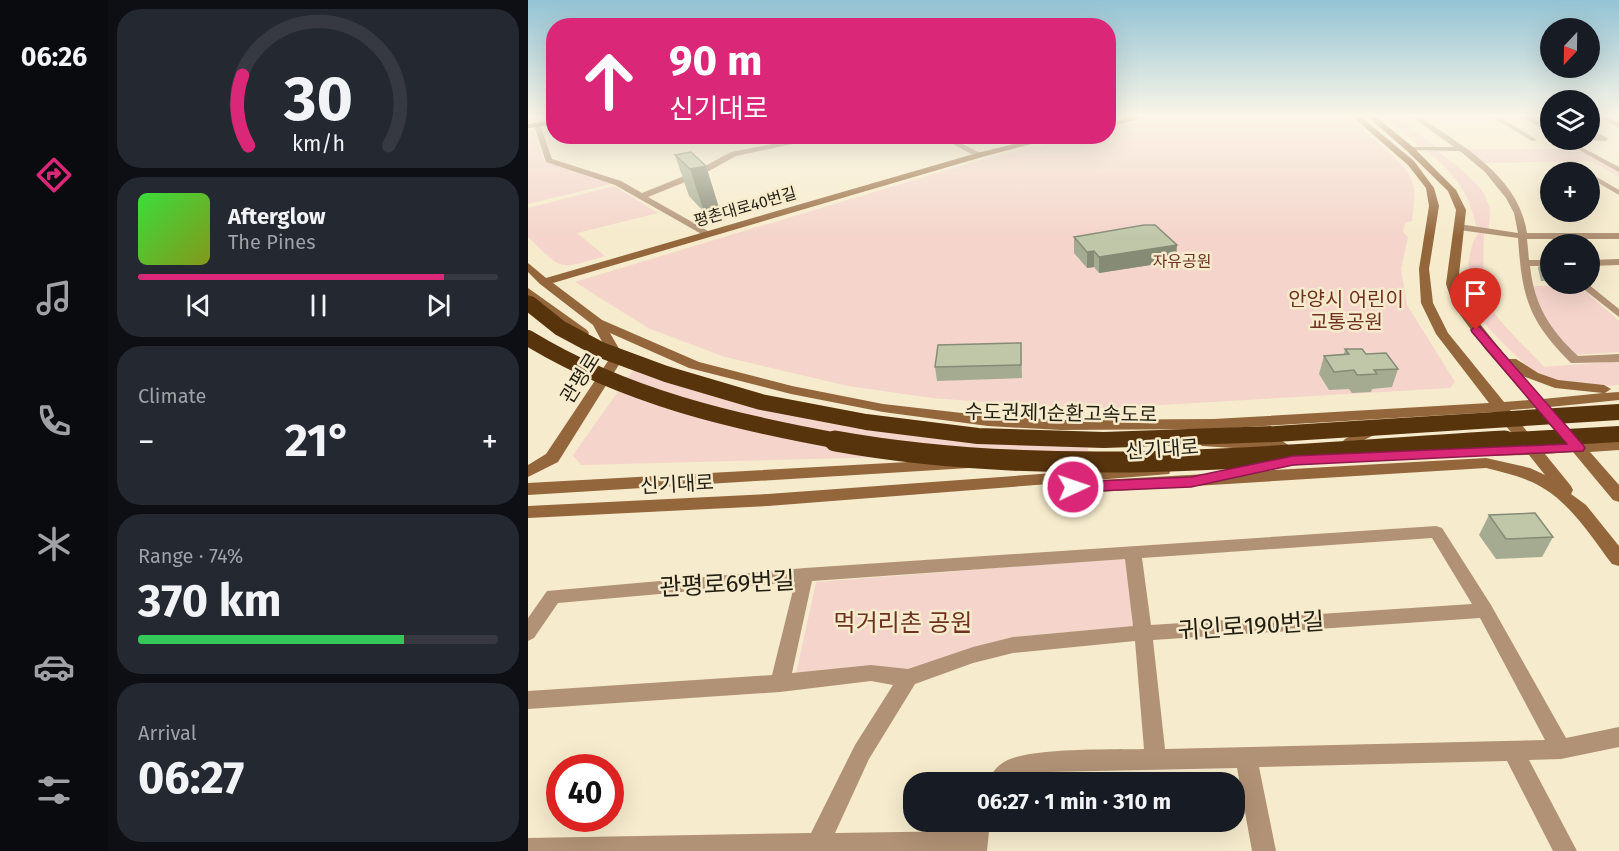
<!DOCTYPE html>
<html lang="en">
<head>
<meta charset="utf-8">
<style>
  :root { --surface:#171b24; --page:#242831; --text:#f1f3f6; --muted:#9ea1a6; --line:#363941; --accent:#db2777 }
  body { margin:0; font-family:"Fira Sans","Noto Sans KR",sans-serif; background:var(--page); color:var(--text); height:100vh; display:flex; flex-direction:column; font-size:22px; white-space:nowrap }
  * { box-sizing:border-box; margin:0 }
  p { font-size:20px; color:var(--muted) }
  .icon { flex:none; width:33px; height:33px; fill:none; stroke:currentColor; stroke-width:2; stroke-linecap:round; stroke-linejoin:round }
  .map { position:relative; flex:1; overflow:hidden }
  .side { display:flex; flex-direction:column; gap:9px; padding:9px; background:#0d0f14; width:420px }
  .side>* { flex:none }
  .hud { position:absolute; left:18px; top:18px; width:570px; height:126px; border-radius:24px; box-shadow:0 6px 24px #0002; background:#db2777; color:#fff; overflow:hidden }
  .needle { width:39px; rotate:202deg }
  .buttons { position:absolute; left:1012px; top:18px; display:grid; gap:12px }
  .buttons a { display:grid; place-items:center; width:60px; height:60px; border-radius:50%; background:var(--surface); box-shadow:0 6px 24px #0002; font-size:30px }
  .speed { position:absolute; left:18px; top:754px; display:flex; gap:12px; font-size:30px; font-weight:700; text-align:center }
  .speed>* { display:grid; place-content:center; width:78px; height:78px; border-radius:50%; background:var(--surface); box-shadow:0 6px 24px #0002; line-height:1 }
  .speed .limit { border:9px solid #d22; background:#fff; color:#111 }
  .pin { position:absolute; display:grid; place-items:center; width:51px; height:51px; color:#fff; margin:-62px -26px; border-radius:50% 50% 50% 0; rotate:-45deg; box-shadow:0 0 6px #0007 }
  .pin .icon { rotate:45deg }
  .me { position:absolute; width:66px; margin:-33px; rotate:87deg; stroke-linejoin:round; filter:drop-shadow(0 0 4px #0008) }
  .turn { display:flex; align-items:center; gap:21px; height:126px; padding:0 24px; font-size:27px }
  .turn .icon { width:78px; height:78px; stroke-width:2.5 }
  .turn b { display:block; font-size:42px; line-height:51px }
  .big { font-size:45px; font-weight:700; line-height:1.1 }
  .side .widget { flex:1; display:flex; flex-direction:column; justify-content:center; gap:9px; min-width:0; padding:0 21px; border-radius:24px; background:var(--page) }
  .side .dial { align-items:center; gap:0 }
  .dial svg { height:156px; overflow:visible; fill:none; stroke:var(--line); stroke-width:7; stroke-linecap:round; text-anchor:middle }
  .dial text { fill:var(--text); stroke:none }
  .song { display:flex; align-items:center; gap:18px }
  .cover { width:72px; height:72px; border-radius:9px; background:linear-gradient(135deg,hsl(120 70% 55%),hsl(70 70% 35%)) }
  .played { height:6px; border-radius:3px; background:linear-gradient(90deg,var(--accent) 85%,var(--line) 85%) }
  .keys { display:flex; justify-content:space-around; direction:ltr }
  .heat { display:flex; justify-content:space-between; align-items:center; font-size:33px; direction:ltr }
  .charge { height:9px; border-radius:4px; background:linear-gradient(90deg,#34c759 74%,var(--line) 0) }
  .trip { position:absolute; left:375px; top:772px; width:342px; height:60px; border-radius:24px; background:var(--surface); box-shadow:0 6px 24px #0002; font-weight:700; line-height:60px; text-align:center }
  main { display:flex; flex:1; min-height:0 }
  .tabs { display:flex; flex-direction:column; width:108px; justify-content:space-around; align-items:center; background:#090b0e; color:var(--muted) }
  .tabs .icon { width:42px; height:42px }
  .tabs .current { color:var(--accent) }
  .tabs b { font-size:27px; color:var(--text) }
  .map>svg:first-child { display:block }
  .green { fill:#f4d4cb }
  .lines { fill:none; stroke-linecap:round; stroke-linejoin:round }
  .street { fill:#b19276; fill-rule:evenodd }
  .secondary { fill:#93663b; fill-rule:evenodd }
  .primary { fill:#7c4600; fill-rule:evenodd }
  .highway-bridge-far2 { stroke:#58340d; stroke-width:13 }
  .highway-bridge-far1 { stroke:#58340d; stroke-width:16 }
  .highway-bridge { stroke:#58340d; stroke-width:21 }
  .wall { fill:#a5ab91 }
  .shaded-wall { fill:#868b76 }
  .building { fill:#c0c7a9; stroke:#868b76; stroke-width:1.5 }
  .route { fill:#db2777; stroke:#8e194d; stroke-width:1.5 }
  .labels { text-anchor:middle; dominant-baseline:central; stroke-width:5; stroke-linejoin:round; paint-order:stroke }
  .far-street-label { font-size:16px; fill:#221e12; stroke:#f6ebcc }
  .far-park-label { font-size:16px; fill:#6f3221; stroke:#f6ebcc }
  .park-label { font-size:20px; fill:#6f3221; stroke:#f6ebcc }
  .street-label { font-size:20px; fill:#221e12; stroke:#f6ebcc }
  .near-street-label { font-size:24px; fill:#221e12; stroke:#f6ebcc }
  .near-park-label { font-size:24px; fill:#6f3221; stroke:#f6ebcc }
</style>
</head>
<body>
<main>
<nav class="tabs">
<b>06:26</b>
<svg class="icon current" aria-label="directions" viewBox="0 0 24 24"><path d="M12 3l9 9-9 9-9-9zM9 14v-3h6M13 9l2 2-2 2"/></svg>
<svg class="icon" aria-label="music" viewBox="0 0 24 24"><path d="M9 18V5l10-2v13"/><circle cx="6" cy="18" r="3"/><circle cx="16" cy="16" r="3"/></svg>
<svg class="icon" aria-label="phone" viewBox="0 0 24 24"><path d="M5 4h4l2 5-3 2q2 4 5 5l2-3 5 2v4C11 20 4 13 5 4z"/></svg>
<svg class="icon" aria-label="climate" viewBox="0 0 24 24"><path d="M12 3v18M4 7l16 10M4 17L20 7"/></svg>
<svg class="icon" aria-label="car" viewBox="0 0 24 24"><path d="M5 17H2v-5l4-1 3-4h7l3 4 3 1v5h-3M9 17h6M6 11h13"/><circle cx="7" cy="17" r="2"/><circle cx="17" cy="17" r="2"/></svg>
<svg class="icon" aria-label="filters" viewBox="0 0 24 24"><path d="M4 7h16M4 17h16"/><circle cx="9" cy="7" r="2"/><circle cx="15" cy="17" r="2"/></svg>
</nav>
<section class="side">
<div class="widget dial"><svg viewBox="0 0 100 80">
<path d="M14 69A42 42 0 1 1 86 69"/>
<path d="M14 69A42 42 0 0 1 11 33" stroke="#db2777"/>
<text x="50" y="56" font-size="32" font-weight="700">30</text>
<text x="50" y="72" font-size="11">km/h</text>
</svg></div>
<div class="widget">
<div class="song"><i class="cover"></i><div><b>Afterglow</b><p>The Pines</p></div></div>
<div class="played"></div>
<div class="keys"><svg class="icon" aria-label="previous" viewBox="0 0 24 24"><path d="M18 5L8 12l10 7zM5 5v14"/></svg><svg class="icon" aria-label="pause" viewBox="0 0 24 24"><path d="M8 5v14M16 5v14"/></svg><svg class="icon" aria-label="next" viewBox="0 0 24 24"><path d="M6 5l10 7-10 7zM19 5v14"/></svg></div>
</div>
<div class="widget"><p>Climate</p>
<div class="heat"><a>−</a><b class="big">21°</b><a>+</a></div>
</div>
<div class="widget"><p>Range · 74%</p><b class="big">370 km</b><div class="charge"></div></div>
<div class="widget"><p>Arrival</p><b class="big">06:27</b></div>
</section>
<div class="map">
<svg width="1091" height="851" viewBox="0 0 1091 851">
  <rect width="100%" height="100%" fill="#f6ebcc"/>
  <path class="green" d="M633,117H820C836,132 882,164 885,184C888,196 885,209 884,221L877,223L875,232L880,237L873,269L879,305L927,382L922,388L582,408L496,405L404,398L320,386L197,357L120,328L47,282L459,158L551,137L580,136L581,130Z
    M857,117H869L910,149L894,148Z
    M5,130L16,161L83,184L0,204V131Z
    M1027,140H1035L1091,171V177L1063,161L956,163L938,149H1041Z
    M899,151H910C927,165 955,183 961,206C963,213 961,223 960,230L948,226C940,189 927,175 899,151Z
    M86,186L130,213L49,233L77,256C28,270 36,271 0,237V208Z
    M952,232L956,233C955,253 954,294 965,311C979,331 1000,349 1016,367L1091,361V385C1067,386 1042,389 1018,380C1005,375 949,319 944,306C938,289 938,243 952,232Z
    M1006,286H1051L1091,321V352L1047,355C1028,336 1007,313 1006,286Z
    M109,365L240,406L558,443L561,452L53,465L45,455Z
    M600,558L605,626L484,637L441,649L379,673L268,674L288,582Z"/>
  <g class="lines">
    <path class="street" d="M884,117H892C935,146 991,177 999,233H1091V239H999L1001,260H1023V266H1002C1006,305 1022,330 1050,356L1091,354V362L1043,363C1000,320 994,297 990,238L931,230L927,227L931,224L990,233L986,213L978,198L957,172L932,151L880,150L878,149L882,147H926Z
      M964,117H972L1009,140L1004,141Z
      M995,117H1003L1023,129V134Z
      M1071,117H1080L1091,123V128Z
      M9,123L12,125L24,159L93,181L114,193L166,172L203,152L286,136H302L208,156L172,176L120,197L180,231V235L177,236L87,185L18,162L6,125Z
      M1062,129L1079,138L1080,139L1077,141L1060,140L1062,137H1068L1062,134Z
      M410,136H419L456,155L449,157Z
      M1033,140H1040L1091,167V172Z
      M1039,161H1045L1062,172H1053L1039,165Z
      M1062,173L1091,190V195L1062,178Z
      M1091,259V265L1062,266V260Z
      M1049,284H1060L1091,309V317Z
      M908,526L914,528L963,605L1038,738L1091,727V747L1033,759L1001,760L1049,851H1025L979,761L731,767L748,851H724L709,768L520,772L490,778L485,783H459C462,775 469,766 476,762C499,747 586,750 616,749L607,641L485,653L445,663L387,684L341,759L307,833L439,831L440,822H462L459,851H0V838L283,833L327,745L365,685L343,681L252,692L0,709V691L244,675L267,582L30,603L6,638L0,641V618L19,591L277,568ZM904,538L944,604L623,625L614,558ZM597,559L605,626L485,637L445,647L380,669L343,665L264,673L284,581ZM952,618L1017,740L637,749L625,640Z"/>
    <path class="secondary" d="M604,117H618L580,127V123Z
      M825,117H833L886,161L906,188L911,206L901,269L905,303L920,333L976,402L1001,400L957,349L925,305L918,284L928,210L920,191L879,151L840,117H848L885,147L928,190L938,210L930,284L937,305L980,359H988L1010,373L1030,380L1076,385L1083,389L1077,393L1091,392V400L1022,407L1053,442L1091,440V450L1062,452L1091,485V502L1085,500L1045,452L1017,454L1043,486L1045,490L1043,494L1058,505L1091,546V566L1084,564C1065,539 1043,504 1015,488C997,477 978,473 958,468L537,494L531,492L529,488L534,483L240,506L0,518V506L240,494L635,465L641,466L643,470L641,474L556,481L958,458L1002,468L1017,475L1001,455L952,456L950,452L958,447L993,445L967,412L686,429L533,430L460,426L355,412L263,394L161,368L82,333L94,354L101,359L99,362L92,363L30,462L0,477V465L18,454L82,358L75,352L78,349L65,325L12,284L0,272V263L18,278L449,153L519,136H534L454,157L25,283L74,320L171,362L264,386L355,404L460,416L533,420L686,419L961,403L908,334L893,303L891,269L901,206L898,188L880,165ZM995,376L1027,388L1075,393L1015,399ZM1007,408L1037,443L1009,444L982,410Z
      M0,288L59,330L61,333L59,336H51L0,297Z
      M849,423L854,425L857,428L854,431L822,447L814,442L817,439Z
      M679,438L754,441L762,446L754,451L674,446L671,443Z
      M435,459L441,460L443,464L441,468L0,495V483Z"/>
    <path class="primary" d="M26,120V124L0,128V124Z"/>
    <path class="highway-bridge-far2" d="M0,302L4,305"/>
    <path class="highway-bridge-far1" d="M2,304L32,328L73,350L138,374L233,402L338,422L450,436L576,440L747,434L1091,412
      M0,338C97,397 205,422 316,442
      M951,442L1091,434"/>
    <path class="highway-bridge" d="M307,441C529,481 754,454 977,441"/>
  </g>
  <path class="wall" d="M147,155L178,166L191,208L176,212L161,196Z
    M546,237L648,261L571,273L566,267L559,268L546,253Z
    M1017,252H1023V281H1013L1010,268Z
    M493,343L494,378L409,381L407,367Z
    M817,349L870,369L864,387L844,389L843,392L824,393L821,389L801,390L791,374L796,356L816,354Z
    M961,515L1025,537L1014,557L968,559L951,535Z"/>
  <path class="shaded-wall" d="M178,166L191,208L176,212L162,169Z
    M649,245L648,261L571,273V257Z
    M566,251V267L559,268V252Z"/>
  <path class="building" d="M163,152L178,166L162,169L147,155Z
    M616,225H627L649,245L571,257L566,251L559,252L546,237Z
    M1017,252H1023V265H1020Z
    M493,343V365L407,367L410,345Z
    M817,349H834L838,354L858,353L870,369L846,370L849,374L829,375L826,370L806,372L796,356L821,354Z
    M1007,513L1025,537L978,539L961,515Z"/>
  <linearGradient id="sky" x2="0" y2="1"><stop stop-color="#93c3d4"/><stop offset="0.49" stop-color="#fbf6e8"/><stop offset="1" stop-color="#fbf6e8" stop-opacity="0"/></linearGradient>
  <rect width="1091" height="237" fill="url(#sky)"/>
  <path class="route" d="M948,326L952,327L1055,445L1057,448L1055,451L765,465L663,487L545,492L538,487L545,482L663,477L765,456L1039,444L944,332L943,330Z"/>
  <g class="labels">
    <g class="far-street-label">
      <text transform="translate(217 207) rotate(-16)">평촌대로40번길</text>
    </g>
    <g class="far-park-label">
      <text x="654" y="261">자유공원</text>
    </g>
    <g class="park-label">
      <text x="818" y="299">안양시 어린이<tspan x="818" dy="23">교통공원</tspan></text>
    </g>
    <g class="street-label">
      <text transform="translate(52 378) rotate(-58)">관평로</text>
      <text transform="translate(533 413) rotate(1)">수도권제1순환고속도로</text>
      <text transform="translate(634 449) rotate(-4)">신기대로</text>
      <text transform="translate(149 484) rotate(-3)">신기대로</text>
    </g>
    <g class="near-street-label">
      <text transform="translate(199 584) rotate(-3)">관평로69번길</text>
      <text transform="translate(723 626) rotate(-4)">귀인로190번길</text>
    </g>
    <g class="near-park-label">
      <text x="375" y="623">먹거리촌 공원</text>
    </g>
  </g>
</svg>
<div class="buttons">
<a><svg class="needle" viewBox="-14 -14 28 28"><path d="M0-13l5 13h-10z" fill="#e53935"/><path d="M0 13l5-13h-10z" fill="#9ea1a6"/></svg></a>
<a><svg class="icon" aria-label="layers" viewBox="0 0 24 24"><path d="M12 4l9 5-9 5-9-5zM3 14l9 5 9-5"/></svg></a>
<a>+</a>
<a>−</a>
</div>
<div class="speed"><div class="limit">40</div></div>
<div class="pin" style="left:948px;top:330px;background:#d93025"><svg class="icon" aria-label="arrive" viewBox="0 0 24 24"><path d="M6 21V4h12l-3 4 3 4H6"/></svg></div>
<svg class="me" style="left:545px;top:487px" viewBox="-20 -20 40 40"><circle r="17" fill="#db2777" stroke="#fff" stroke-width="3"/><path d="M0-11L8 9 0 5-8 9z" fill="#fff"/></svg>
<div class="trip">06:27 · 1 min · 310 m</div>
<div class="hud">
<div class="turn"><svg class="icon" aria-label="ahead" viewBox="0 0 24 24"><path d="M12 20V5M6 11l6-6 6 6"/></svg><div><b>90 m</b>신기대로</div></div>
</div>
</div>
</main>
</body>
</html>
